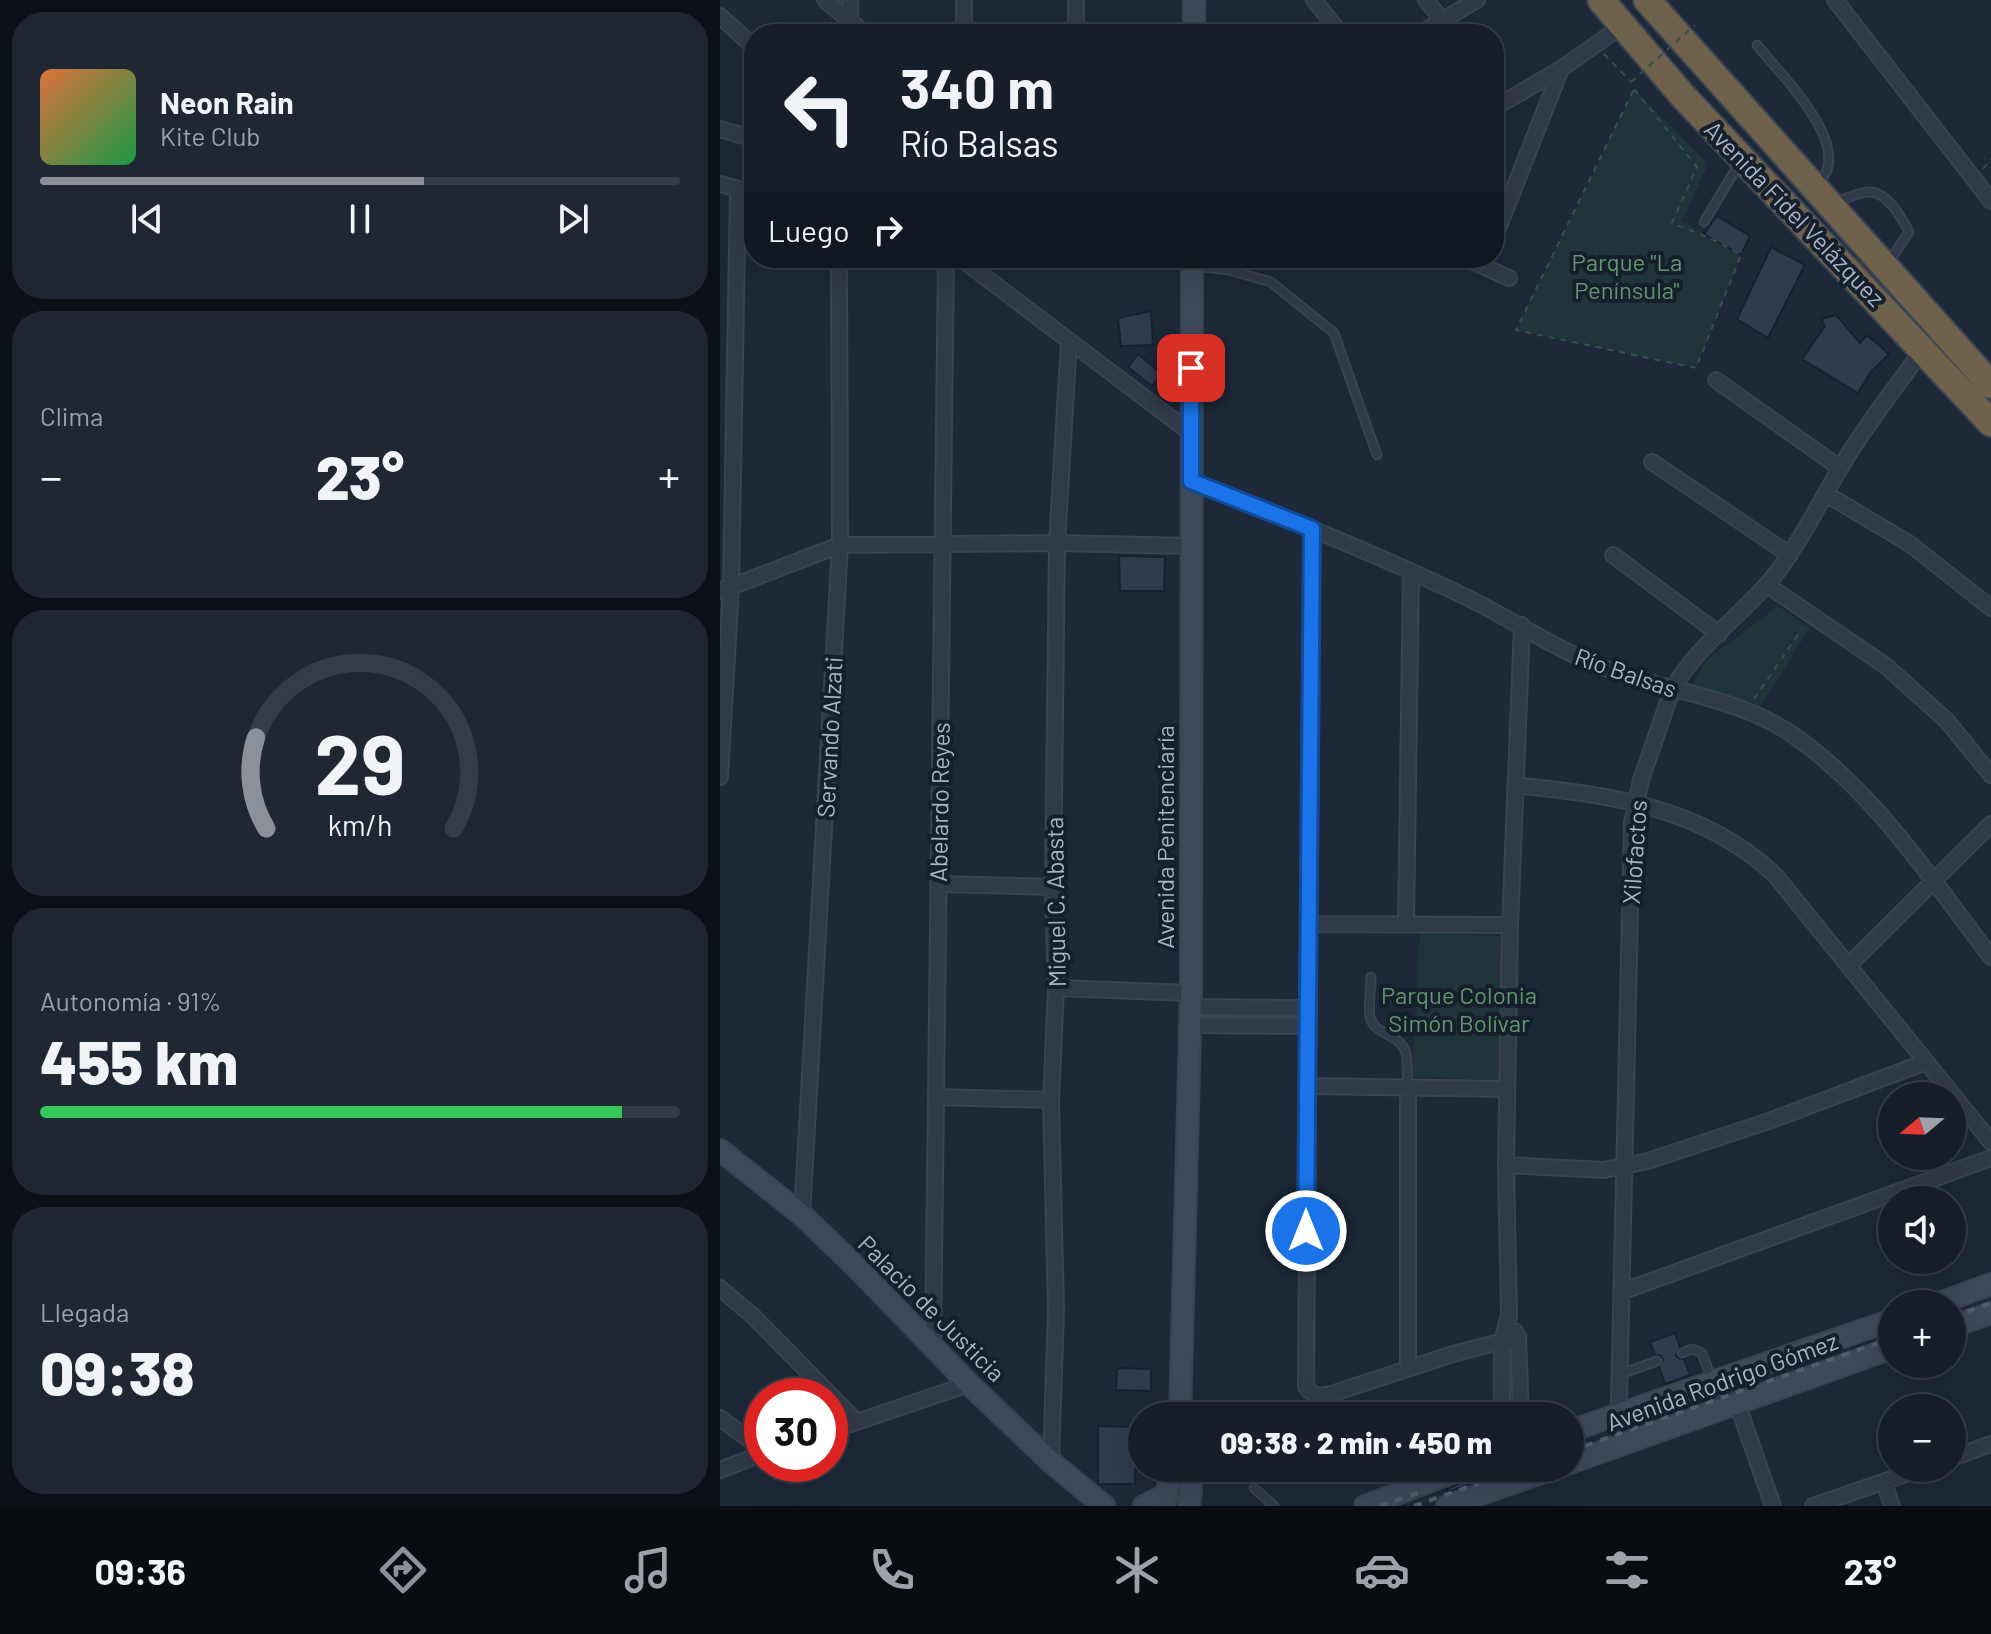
<!DOCTYPE html>
<html lang="es">
<head>
<meta charset="utf-8">
<style>
  :root { --surface:#161e2a; --page:#1f2732; --text:#f1f3f6; --muted:#9ea2a8; --line:#353c47; --accent:#8c9099 }
  body { margin:0; font-family:Barlow,sans-serif; background:var(--page); color:var(--text); height:100vh; display:flex; flex-direction:column; font-size:30px; white-space:nowrap }
  * { box-sizing:border-box; margin:0 }
  p { font-size:26px; color:var(--muted) }
  .icon { flex:none; width:44px; height:44px; fill:none; stroke:currentColor; stroke-width:2; stroke-linecap:round; stroke-linejoin:round }
  .map { position:relative; flex:1; overflow:hidden }
  .panel { display:flex; flex-direction:column; gap:12px; padding:12px; background:#0c1017; width:720px }
  .panel>* { flex:none }
  .hud { position:absolute; left:24px; top:24px; width:760px; height:244px; border-radius:32px; box-shadow:0 8px 32px #0002,0 0 0 2px var(--line); background:#161e2a; color:var(--text); overflow:hidden }
  .needle { width:52px; rotate:251deg }
  .fabs { position:absolute; left:1158px; top:1082px; display:grid; gap:16px }
  .fabs a { display:grid; place-items:center; width:88px; height:88px; border-radius:50%; background:var(--surface); box-shadow:0 8px 32px #0002,0 0 0 2px var(--line); font-size:40px }
  .speed { position:absolute; left:24px; top:1378px; display:flex; gap:16px; font-size:40px; font-weight:700; text-align:center }
  .speed>* { display:grid; place-content:center; width:104px; height:104px; border-radius:50%; background:var(--surface); box-shadow:0 8px 32px #0002,0 0 0 2px var(--line); line-height:1 }
  .speed .limit { border:12px solid #d22; background:#fff; color:#111 }
  .pin { position:absolute; display:grid; place-items:center; width:68px; height:68px; color:#fff; margin:-34px; border-radius:16px; box-shadow:0 4px 12px #0006 }
  .me { position:absolute; width:88px; margin:-44px; rotate:0deg; stroke-linejoin:round; filter:drop-shadow(0 0 6px #0008) }
  .turn { display:flex; align-items:center; gap:28px; height:168px; padding:0 24px; font-size:36px }
  .turn .icon { width:104px; height:104px; stroke-width:2.5 }
  .turn b { display:block; font-size:56px; line-height:68px }
  .then { display:flex; align-items:center; height:76px; padding:0 24px; background:#0003; gap:16px; font-size:30px }
  .big { font-size:60px; font-weight:800; line-height:1.1 }
  .panel .tile { flex:1; display:flex; flex-direction:column; justify-content:center; gap:12px; min-width:0; padding:0 28px; border-radius:32px; background:var(--page) }
  .panel .dial { align-items:center; gap:0 }
  .dial svg { height:208px; overflow:visible; fill:none; stroke:var(--line); stroke-width:7; stroke-linecap:round; text-anchor:middle }
  .dial text { fill:var(--text); stroke:none }
  .song { display:flex; align-items:center; gap:24px }
  .cover { width:96px; height:96px; border-radius:12px; background:linear-gradient(135deg,hsl(20 70% 55%),hsl(140 70% 35%)) }
  .played { height:8px; border-radius:4px; background:linear-gradient(90deg,var(--accent) 60%,var(--line) 60%) }
  .keys { display:flex; justify-content:space-around; direction:ltr }
  .heat { display:flex; justify-content:space-between; align-items:center; font-size:44px; direction:ltr }
  .charge { height:12px; border-radius:6px; background:linear-gradient(90deg,#34c759 91%,var(--line) 0) }
  .trip { position:absolute; left:408px; top:1402px; width:456px; height:80px; border-radius:40px; background:var(--surface); box-shadow:0 8px 32px #0002,0 0 0 2px var(--line); font-weight:800; line-height:80px; text-align:center }
  .tab-bar { display:flex; height:128px; justify-content:space-around; align-items:center; background:#090c11; color:var(--muted) }
  .tab-bar .icon { width:56px; height:56px }
  .tab-bar .active { color:var(--accent) }
  .tab-bar b { font-size:36px; color:var(--text) }
  main { display:flex; flex:1; min-height:0 }
  .map>svg:first-child { display:block }
  .green { fill:#1f3539 }
  .building { fill:#2e3c4f; stroke:#18212e; stroke-width:2 }
  .lines { fill:none; stroke-linecap:round; stroke-linejoin:round }
  .lane-casing { stroke:#3a4351; stroke-width:11 }
  .street-casing { stroke:#3a4351; stroke-width:18 }
  .secondary-casing { stroke:#3a4351; stroke-width:24 }
  .highway-casing { stroke:#3b4452; stroke-width:30 }
  .path { stroke:#374f51; stroke-width:2; stroke-dasharray:6 6; stroke-linecap:butt }
  .lane { stroke:#313a48; stroke-width:7 }
  .street { stroke:#313a48; stroke-width:14 }
  .secondary { stroke:#3e495b; stroke-width:20 }
  .highway { stroke:#6f624d; stroke-width:26 }
  .rail { stroke:#525e70; stroke-width:4; stroke-dasharray:8 8; stroke-linecap:butt }
  .path-bridge { stroke:#374f51; stroke-width:2; stroke-dasharray:6 6; stroke-linecap:butt }
  .route-casing { stroke:#114b97; stroke-width:20 }
  .route { stroke:#1a73e8; stroke-width:14 }
  .labels { text-anchor:middle; dominant-baseline:central; stroke-width:8; stroke-linejoin:round; paint-order:stroke }
  .street-label { font-size:24px; fill:#aab4c6; stroke:#161f2c }
  .park-label { font-size:24px; fill:#60976e; stroke:#161f2c }
</style>
</head>
<body>
<main>
<section class="panel">
<div class="tile">
<div class="song"><i class="cover"></i><div><b>Neon Rain</b><p>Kite Club</p></div></div>
<div class="played"></div>
<div class="keys"><svg class="icon" aria-label="previous" viewBox="0 0 24 24"><path d="M18 5L8 12l10 7zM5 5v14"/></svg><svg class="icon" aria-label="pause" viewBox="0 0 24 24"><path d="M8 5v14M16 5v14"/></svg><svg class="icon" aria-label="next" viewBox="0 0 24 24"><path d="M6 5l10 7-10 7zM19 5v14"/></svg></div>
</div>
<div class="tile"><p>Clima</p>
<div class="heat"><a>−</a><b class="big">23°</b><a>+</a></div>
</div>
<div class="tile dial"><svg viewBox="0 0 100 80">
<path d="M14 69A42 42 0 1 1 86 69"/>
<path d="M14 69A42 42 0 0 1 10 34" stroke="#8c9099"/>
<text x="50" y="56" font-size="32" font-weight="700">29</text>
<text x="50" y="72" font-size="11">km/h</text>
</svg></div>
<div class="tile"><p>Autonomía · 91%</p><b class="big">455 km</b><div class="charge"></div></div>
<div class="tile"><p>Llegada</p><b class="big">09:38</b></div>
</section>
<div class="map">
<svg width="1271" height="1506" viewBox="0 0 1271 1506">
  <rect width="100%" height="100%" fill="#1d2838"/>
  <path class="green" d="M914,89L988,164L962,221L1021,255L976,368L796,330Z
    M1058,606L1090,628L1038,710L972,686L988,659Z
    M700,934L782,936L780,1080L692,1077Z"/>
  <path class="building" d="M997,216L1030,236L1021,255L984,234Z
    M1051,247L1085,265L1048,338L1017,319Z
    M431,311L433,345L401,346L398,318Z
    M1116,315L1140,343L1147,335L1169,354L1150,373L1138,393L1082,359L1105,326L1101,319Z
    M418,354L442,374L432,386L408,367Z
    M399,556L445,557L444,591H400Z
    M955,1333L960,1347L956,1355L959,1358L964,1359L970,1375L945,1384L939,1367L943,1360L941,1356L935,1355L930,1342Z
    M397,1368L431,1369V1391L396,1390Z
    M378,1426L416,1427L415,1484H378Z
    M758,1468H796L728,1492L727,1489L754,1477Z"/>
  <g class="lines">
    <g class="lane-casing">
      <path id="lane" d="M1037,45C1060,74 1137,148 1098,183
        M1116,202C1126,199 1137,193 1148,192C1166,190 1182,218 1189,232L1168,263
        M984,222L1020,162
        M474,266L509,270L551,282L614,333L657,455
        M651,977C651,989 648,1005 650,1017C654,1035 680,1033 686,1053C688,1063 687,1075 688,1086
        M962,1353L972,1349L982,1353L1002,1407
        M901,1374L937,1361
        M510,1468L515,1473
        M534,1488L554,1506"/>
    </g>
    <g class="street-casing">
      <path id="street" d="M105,0L146,34
        M356,0V34
        M594,0L621,34
        M706,0L722,20
        M1115,0L1271,201
        M0,16L34,47
        M130,20V0
        M244,34V0
        M699,34L757,0
        M774,108L841,69L902,26
        M0,129L34,139
        M0,184L34,193
        M774,239L841,69
        M240,258L471,433
        M745,258L789,278
        M996,380L1120,468
        M932,462L1070,555
        M471,481C565,517 659,555 750,599C792,620 831,646 874,664C939,691 1015,695 1073,735C1154,791 1212,880 1271,957
        M1106,494L1190,544L1271,608
        M592,529L586,1387C592,1396 600,1397 611,1394L733,1354L798,1337
        M893,555L999,634
        M1047,585L1166,666L1227,721L1271,775
        M0,591L120,545L337,543L471,546
        M0,777L11,586L18,189
        M795,785C890,795 983,807 1055,875L1271,1142
        M218,884L333,887
        M588,924L790,925
        M686,924L691,572
        M1128,966L1271,824
        M336,988L471,993
        M470,1007L587,1008
        M470,1025L587,1026
        M587,1086L787,1089
        M216,1097L331,1100
        M786,1165L884,1170L928,1161L1052,1120L1206,1062
        M82,1215L120,545L119,258
        M0,1288L34,1317L137,1422
        M901,1292L1271,1158
        M795,1331L798,1337L801,1416
        M213,1347L226,258
        M688,1369V1086
        M1008,1377L1053,1506
        M782,1416V1341L789,1316L786,1165L790,925L802,625
        M0,1418L42,1449
        M110,1431L249,1384
        M898,1446L912,823L921,780L952,690C978,643 1026,613 1058,571C1082,539 1099,504 1119,470C1143,428 1175,389 1203,349
        M1232,1458L1271,1444
        M331,1462L336,1310L331,1100L336,988L333,887L337,543L349,341
        M0,1470L42,1454
        M1164,1482L1172,1506
        M1093,1506L1203,1468"/>
    </g>
    <g class="secondary-casing">
      <path id="secondary" d="M474,34V0
        M0,1150L82,1215L135,1266L249,1384L331,1462L384,1506
        M1217,1304L1271,1284
        M1232,1327L1271,1313
        M460,1416L471,993L472,258
        M850,1431L1172,1320
        M850,1463L1172,1348
        M467,1468L471,1489L469,1506
        M424,1506L447,1494
        M444,1506L452,1468
        M645,1506L745,1468
        M727,1506L835,1468"/>
    </g>
    <g class="highway-casing">
      <path id="highway" d="M881,0L962,95L1271,423
        M927,0L1271,385"/>
    </g>
    <path class="path" d="M884,54L911,82
      M914,89L977,167L952,223L994,240L1021,255L976,368L796,330Z
      M1263,169L1271,159
      M1034,699L1082,629"/>
    <use href="#lane" class="lane"/>
    <use href="#street" class="street"/>
    <use href="#secondary" class="secondary"/>
    <use href="#highway" class="highway"/>
    <path class="rail" d="M1232,1317L1271,1303
      M850,1451L1172,1338
      M660,1506L706,1490
      M694,1506L801,1468"/>
    <path class="path-bridge" d="M911,82L975,25"/>
  </g>
  <g class="lines">
    <g class="route-casing">
      <path id="route" d="M471,368V481L592,529L586,1231"/>
    </g>
    <use href="#route" class="route"/>
  </g>
  <g class="labels">
    <g class="street-label">
      <text transform="translate(1075 213) rotate(46)">Avenida Fidel Velázquez</text>
      <text transform="translate(906 672) rotate(19)">Río Balsas</text>
      <text transform="translate(109 737) rotate(-87)">Servando Alzati</text>
      <text transform="translate(219 802) rotate(-89)">Abelardo Reyes</text>
      <text transform="translate(444 837) rotate(-90)">Avenida Penitenciaría</text>
      <text transform="translate(914 852) rotate(-86)">Xilofactos</text>
      <text transform="translate(335 902) rotate(-91)">Miguel C. Abasta</text>
      <text transform="translate(212 1308) rotate(45)">Palacio de Justicia</text>
      <text transform="translate(1002 1381) rotate(-20)">Avenida Rodrigo Gómez</text>
    </g>
    <g class="park-label">
      <text x="907" y="261">Parque "La<tspan x="907" dy="28">Península"</tspan></text>
      <text x="739" y="994">Parque Colonia<tspan x="739" dy="28">Simón Bolívar</tspan></text>
    </g>
  </g>
</svg>
<div class="fabs">
<a><svg class="needle" viewBox="-14 -14 28 28"><path d="M0-13l5 13h-10z" fill="#e53935"/><path d="M0 13l5-13h-10z" fill="#9ea2a8"/></svg></a>
<a><svg class="icon" aria-label="sound" viewBox="0 0 24 24"><path d="M4 9h4l5-4v14l-5-4H4zM17 9q2 3 0 6"/></svg></a>
<a>+</a>
<a>−</a>
</div>
<div class="speed"><div class="limit">30</div></div>
<div class="pin" style="left:471px;top:368px;background:#d93025"><svg class="icon" aria-label="arrive" viewBox="0 0 24 24"><path d="M6 21V4h12l-3 4 3 4H6"/></svg></div>
<svg class="me" style="left:586px;top:1231px" viewBox="-20 -20 40 40"><circle r="17" fill="#1a73e8" stroke="#fff" stroke-width="3"/><path d="M0-11L8 9 0 5-8 9z" fill="#fff"/></svg>
<div class="trip">09:38 · 2 min · 450 m</div>
<div class="hud">
<div class="turn"><svg class="icon" aria-label="left" viewBox="0 0 24 24"><path d="M17 20v-9H6M10 6l-5 5 5 5"/></svg><div><b>340 m</b>Río Balsas</div></div>
<div class="then">Luego<svg class="icon" aria-label="right" viewBox="0 0 24 24"><path d="M7 20v-9h11M14 6l5 5-5 5"/></svg></div>
</div>
</div>
</main>
<nav class="tab-bar">
<b>09:36</b>
<svg class="icon active" aria-label="directions" viewBox="0 0 24 24"><path d="M12 3l9 9-9 9-9-9zM9 14v-3h6M13 9l2 2-2 2"/></svg>
<svg class="icon" aria-label="music" viewBox="0 0 24 24"><path d="M9 18V5l10-2v13"/><circle cx="6" cy="18" r="3"/><circle cx="16" cy="16" r="3"/></svg>
<svg class="icon" aria-label="phone" viewBox="0 0 24 24"><path d="M5 4h4l2 5-3 2q2 4 5 5l2-3 5 2v4C11 20 4 13 5 4z"/></svg>
<svg class="icon" aria-label="climate" viewBox="0 0 24 24"><path d="M12 3v18M4 7l16 10M4 17L20 7"/></svg>
<svg class="icon" aria-label="car" viewBox="0 0 24 24"><path d="M5 17H2v-5l4-1 3-4h7l3 4 3 1v5h-3M9 17h6M6 11h13"/><circle cx="7" cy="17" r="2"/><circle cx="17" cy="17" r="2"/></svg>
<svg class="icon" aria-label="filters" viewBox="0 0 24 24"><path d="M4 7h16M4 17h16"/><circle cx="9" cy="7" r="2"/><circle cx="15" cy="17" r="2"/></svg>
<b>23°</b>
</nav>
</body>
</html>
